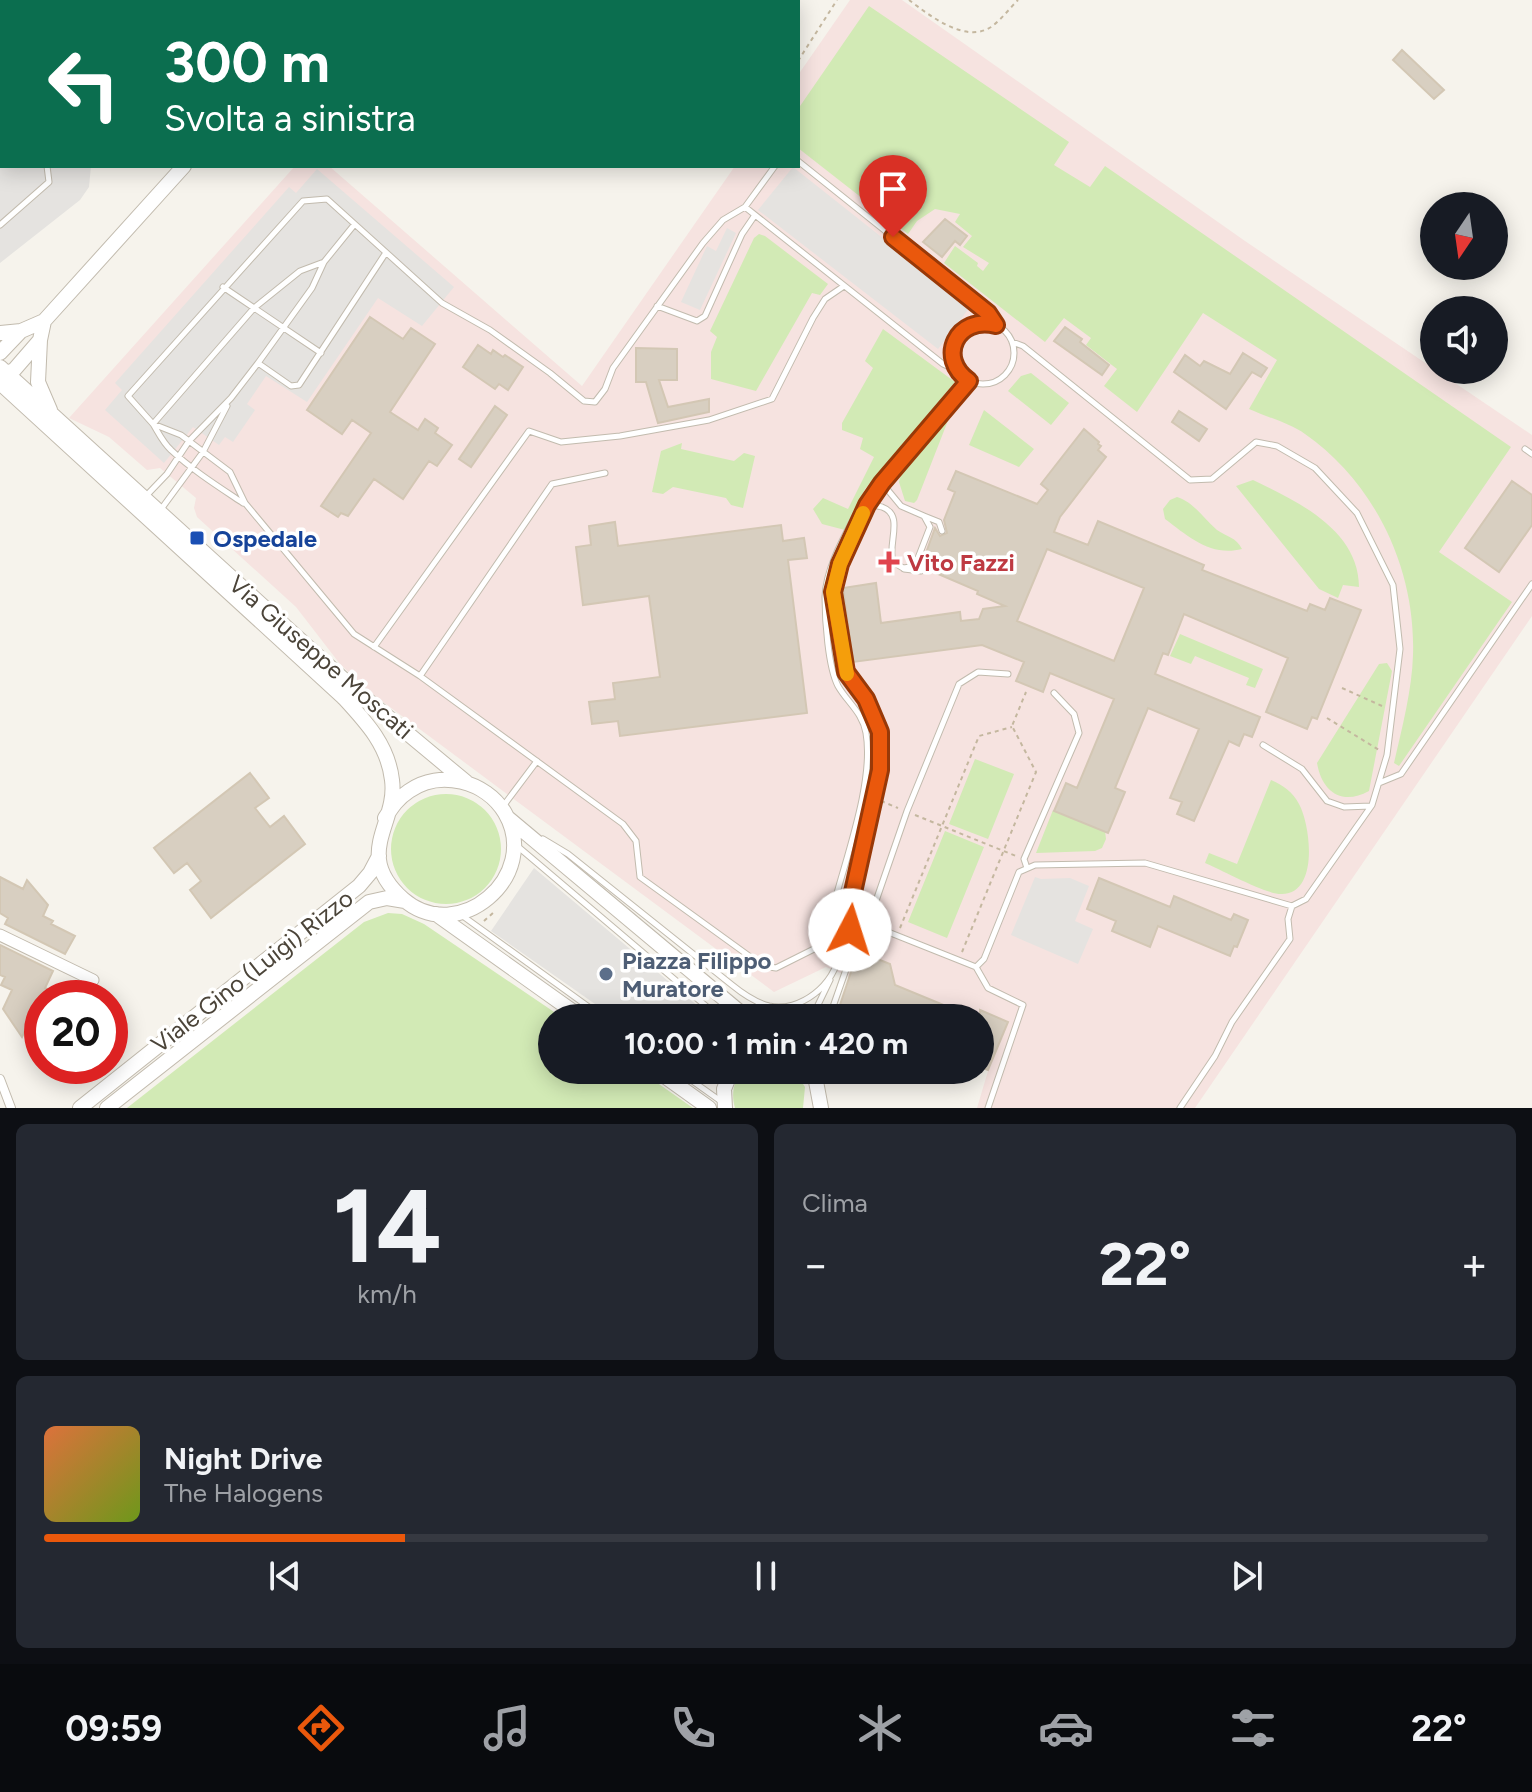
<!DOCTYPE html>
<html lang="it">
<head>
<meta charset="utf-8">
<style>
  :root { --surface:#171b24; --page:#242831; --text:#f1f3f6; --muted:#9ea1a6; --line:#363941; --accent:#ea580c }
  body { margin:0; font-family:Figtree,sans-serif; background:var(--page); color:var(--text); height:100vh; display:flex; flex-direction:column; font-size:30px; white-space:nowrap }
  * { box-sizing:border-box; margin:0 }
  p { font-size:26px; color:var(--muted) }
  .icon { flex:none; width:44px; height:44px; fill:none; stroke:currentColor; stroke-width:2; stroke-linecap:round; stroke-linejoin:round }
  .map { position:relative; height:1108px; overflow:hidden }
  .side { display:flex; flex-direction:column; gap:16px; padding:16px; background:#0d0f14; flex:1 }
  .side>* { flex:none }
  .guide { position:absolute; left:0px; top:0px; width:800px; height:168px; box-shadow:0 4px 20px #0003; background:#0b6e4f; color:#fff; overflow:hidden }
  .needle { width:52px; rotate:193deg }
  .tools { position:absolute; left:1420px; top:192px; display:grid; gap:16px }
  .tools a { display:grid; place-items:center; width:88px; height:88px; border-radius:50%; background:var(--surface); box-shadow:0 4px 20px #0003; font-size:40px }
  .speed { position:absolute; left:24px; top:980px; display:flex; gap:16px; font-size:40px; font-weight:700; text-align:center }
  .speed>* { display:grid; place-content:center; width:104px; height:104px; border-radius:50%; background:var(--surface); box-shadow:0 4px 20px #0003; line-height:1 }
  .speed .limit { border:12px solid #d22; background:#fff; color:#111 }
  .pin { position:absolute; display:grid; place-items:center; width:68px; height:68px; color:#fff; margin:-82px -34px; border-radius:50% 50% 50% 0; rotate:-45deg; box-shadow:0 0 8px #0007 }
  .pin .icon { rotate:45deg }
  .me { position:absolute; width:88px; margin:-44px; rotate:5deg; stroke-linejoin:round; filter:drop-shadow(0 0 6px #0008) }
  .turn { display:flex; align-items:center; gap:28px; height:168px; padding:0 32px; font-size:36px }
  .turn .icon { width:104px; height:104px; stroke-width:2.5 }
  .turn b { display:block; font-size:56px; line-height:68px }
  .big { font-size:60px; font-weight:700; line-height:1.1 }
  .side .card { flex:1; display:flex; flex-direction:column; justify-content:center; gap:12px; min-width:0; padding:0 28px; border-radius:12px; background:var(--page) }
  .side .dial { align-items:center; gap:0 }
  .dial b { font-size:104px; line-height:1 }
  .song { display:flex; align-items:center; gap:24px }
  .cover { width:96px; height:96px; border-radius:12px; background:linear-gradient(135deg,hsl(20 70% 55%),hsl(80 70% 35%)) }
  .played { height:8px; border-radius:4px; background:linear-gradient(90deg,var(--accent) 25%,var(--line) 25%) }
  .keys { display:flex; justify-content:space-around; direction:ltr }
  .heat { display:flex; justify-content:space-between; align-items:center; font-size:44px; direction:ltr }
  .side .tiles { flex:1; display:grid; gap:16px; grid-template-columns:1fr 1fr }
  .card:last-child { grid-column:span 2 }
  .trip { position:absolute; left:538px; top:1004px; width:456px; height:80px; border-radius:40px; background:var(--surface); box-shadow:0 4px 20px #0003; font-weight:700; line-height:80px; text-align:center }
  .tabs { display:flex; height:128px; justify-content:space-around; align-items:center; background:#090b0e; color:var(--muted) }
  .tabs .icon { width:56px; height:56px }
  .tabs .current { color:var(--accent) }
  .tabs b { font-size:36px; color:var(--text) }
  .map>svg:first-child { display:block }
  .medical { fill:#f6e3e0 }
  .green { fill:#d2eab5 }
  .parking { fill:#e5e3e0 }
  .building { fill:#d8cfc1; stroke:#d3c7b4; stroke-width:2; fill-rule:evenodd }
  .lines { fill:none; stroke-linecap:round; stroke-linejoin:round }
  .service-casing { stroke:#c2bbae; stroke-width:7 }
  .pedestrian-casing { stroke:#c2bbae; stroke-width:10 }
  .minor-casing { stroke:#c2bbae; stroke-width:13 }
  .tertiary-casing { stroke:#c2bbae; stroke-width:16 }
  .path { stroke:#c4b79f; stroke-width:2; stroke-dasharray:4 4; stroke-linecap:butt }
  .service { stroke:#fff; stroke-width:5 }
  .pedestrian { stroke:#fff; stroke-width:8 }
  .minor { stroke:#fff; stroke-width:11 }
  .tertiary { stroke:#fff; stroke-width:14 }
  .route-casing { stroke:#983908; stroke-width:20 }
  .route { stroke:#ea580c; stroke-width:14 }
  .slow { stroke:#f59e0b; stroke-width:14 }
  .transit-dot { fill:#1a4fb4; stroke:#fff; stroke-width:3 }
  .health-dot { fill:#e0444e; stroke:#fff; stroke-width:3 }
  .service-dot { fill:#5c6f8a; stroke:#fff; stroke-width:3 }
  .labels { text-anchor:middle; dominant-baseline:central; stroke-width:7; stroke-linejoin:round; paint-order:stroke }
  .transit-label { font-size:24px; font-weight:bold; fill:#164399; stroke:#fff; text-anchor:start }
  .health-label { font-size:24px; font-weight:bold; fill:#be3a42; stroke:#fff; text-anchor:start }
  .street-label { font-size:24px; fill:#4b4439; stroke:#fff }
  .service-label { font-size:24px; font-weight:bold; fill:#4e5e75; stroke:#fff; text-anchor:start }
</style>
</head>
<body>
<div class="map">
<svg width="1532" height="1108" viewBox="0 0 1532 1108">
  <rect width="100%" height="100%" fill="#f6f3ec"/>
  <path class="medical" d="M850,0H902L1245,241L1532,435V616L1195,1108H977L988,1071L980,1067V1018H863L839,1008L848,986V976L826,967L774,992L371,693L340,664L296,607L197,517L194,508L196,498L160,468L147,470L109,437L69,418L295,166H329L582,386L735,166H798V75Z"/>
  <path class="green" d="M869,6L1069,142L1054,165L1090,187L1105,166L1511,447L1439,552L1512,602L1399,766L1394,763C1402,728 1412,690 1413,655C1416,569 1375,483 1305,434C1289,423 1267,417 1249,409L1277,360L1203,313L1137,412L1104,386L1117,369L1086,345L1091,338L1064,318L1045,342L944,263L955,246L978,263L977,266L983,271L989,263L963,247L972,236L955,222L960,214L935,209L917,221L908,234L798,148V109Z
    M759,234L765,236L828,284L820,295L812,293L756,391L711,379V352L717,337L710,331L754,238Z
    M883,329L955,382L865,489L845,530L822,524L813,509L823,498L848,509L874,457L860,449L863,438L842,430V423L873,368L865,361Z
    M1031,373L1069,403L1051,425L1008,391L1021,376Z
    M984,410L1034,449L1019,467L969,445Z
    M947,417L949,418L917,500L914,503L905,501L899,482L901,474Z
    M682,443L681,449L734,461L744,453L755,456L743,508L731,505L726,498L673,487L663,494L652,492L661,451Z
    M1253,480C1297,501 1359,530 1359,587L1343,585L1338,598L1319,589L1236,486Z
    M1177,497C1194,502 1204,519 1217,530C1227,537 1236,537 1242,549C1211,557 1189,537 1165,519L1163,509L1170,500Z
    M1180,634L1263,669L1255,688L1246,685L1249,678L1195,656L1191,664L1170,656Z
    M1387,663L1392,671L1369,791C1342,806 1322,792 1317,763L1379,664Z
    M975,759L1014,774L988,839L949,824Z
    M1271,780C1283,785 1293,792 1299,804C1311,826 1319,895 1281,894C1265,894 1222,870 1205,863L1209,853L1237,864Z
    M391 849a55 55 0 1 1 110 0a55 55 0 1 1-110 0Z
    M1053,810L1105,831L1106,839L1102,848L1095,851L1036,853Z
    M945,831L984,847L947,938L908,922Z
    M388,913L402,914L424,924L563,1018H552V1070H639L693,1108H127L364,922Z
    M744,1070H794L805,1087L803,1108H735C731,1094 733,1081 744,1070Z"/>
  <path class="parking" d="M0,71L2,166H91L89,187L80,200L0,263Z
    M793,167L970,307L938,349L758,210Z
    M317,169L454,287L422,326L378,298L307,402L266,376L247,404L255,410L233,442L225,437L219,445L193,427L164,463L105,410L122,390L115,383L289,187L296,193Z
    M727,228L736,233L700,310L681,302L707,246L716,251Z
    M534,868L712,1018H615L491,931Z
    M1035,877L1041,879L1070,878L1089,886L1075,921L1093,929L1078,964L1011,935Z"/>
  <path class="building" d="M1402,50L1444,90L1434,99L1393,60Z
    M945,219L967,236L960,245L955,241L942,257L923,242Z
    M370,317L403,339L411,328L435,344L390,412L418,430L425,419L438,428L435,433L452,445L437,466L429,461L403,499L374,479L348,516L341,513L338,517L321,506L371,433L352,420L342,434L307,410Z
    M1065,327L1082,339L1080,342L1109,365L1102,375L1054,341Z
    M478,345L491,354L493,350L503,357L505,355L523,367L508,390L499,384L495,389L463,367Z
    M636,348L677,349V380H659L668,407L709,399V412L658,423L646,382H636Z
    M1243,353L1267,368L1261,377L1252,372L1226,409L1174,372L1185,355L1200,366L1204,361L1230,374Z
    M495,406L507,415L471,467L459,459Z
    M1179,411L1207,429L1199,441L1172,422Z
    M1084,429L1099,442L1098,444L1101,446L1098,450L1106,457L1060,517L1054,532L1088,545L1098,521L1204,565L1202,570L1307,611L1310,604L1325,610L1330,598L1361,610L1317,719L1312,717L1307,729L1266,712L1288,658L1184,614L1168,655L1163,653L1155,674L1260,717L1252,737L1244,734L1239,746L1229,741L1194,821L1177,814L1182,802L1170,798L1199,729L1148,708L1115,788L1125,792L1108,833L1054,811L1066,783L1077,788L1114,699L1050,673L1043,692L1016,681L1024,662L982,645L853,662L843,588L876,583L881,623L960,612L961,621L979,619L983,609L1005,606L977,594L978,591L929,570L934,564L932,557H927L923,561L935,528L940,536L947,533L944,520L955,492L948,489L956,471L1037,504L1048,490L1041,484ZM1047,549L1144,588L1114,661L1017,621Z
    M1512,481L1532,495V525L1499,572L1465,548Z
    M615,522L618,546L781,525L783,541L804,538L807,558L788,560L807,713L620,736L618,721L592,724L589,702L615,699L613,683L660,677L649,596L583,605L576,547L591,545L589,526Z
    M250,773L269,798L255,808L270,827L284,816L305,844L211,918L190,890L201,881L187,863L174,873L154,848Z
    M0,877L23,889L27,880L48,905L43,916L53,921L51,924L75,936L65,954L5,924L8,918L0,913Z
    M1099,878L1170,907L1174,896L1231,920L1234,914L1248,920L1237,947L1234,946L1230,956L1158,926L1150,947L1112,931L1116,921L1087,909Z
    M0,945L53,971L45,988L65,998H42V1012L36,1009L22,1037L3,1009L12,990L1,985L5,977L0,975Z
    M865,954L890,964L895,985L975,1018H863L839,1008L854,963Z
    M980,1010L1008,1022L988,1070L980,1067Z"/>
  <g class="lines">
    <g class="service-casing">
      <path id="service" d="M241,0L243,2
        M59,2L61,0
        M269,2L271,0
        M0,96L2,98
        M798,161L988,313L996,325
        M745,207L943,364L958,371
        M0,225L49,182L47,166
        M324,262L354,225
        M223,287L321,353
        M657,306L697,321L705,316L742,234L755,215
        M952 353a31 31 0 1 1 62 0a31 31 0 1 1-62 0Z
        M258,363L291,386L299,385L385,254
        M1525,449L1532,454
        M605,473L552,484L420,676L623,824L636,841L640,877L763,966L776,968L818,947L840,940
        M145,497L167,474L189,441L231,398L258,363L312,288L324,262L300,271L254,308L153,424C158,432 163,443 171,450C192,470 219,487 243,503
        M159,512L203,452L227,406
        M924,516L939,522L942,531
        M904,569L921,571L929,562
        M374,647L529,431L561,442L620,436L709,420L772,399L813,318L825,299L844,286
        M420,676L354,634L245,503L230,472L181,435L153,424L128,396L303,201L327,199L442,303L490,330L550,373L584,401L595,402L605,389L613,368L703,243L723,220L745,207L775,166
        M1263,745L1302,769L1327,801L1344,807L1371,806
        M1379,783L1401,774L1532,584
        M504,805L537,761
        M543,839L568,854L732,985C743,994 754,1002 769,1006C800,1013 836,984 839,953C842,932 832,914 837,893C849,849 874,778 866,733C863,713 847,702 838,686C828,667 825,619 825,597C826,568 844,537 857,512C866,506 872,504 882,507C905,515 887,544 893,562L903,568L911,567L918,558L930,527L924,516L901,506L882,483
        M516,845L720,1018
        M1027,868L1024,859L1079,733L1074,714L1054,693
        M460,914L604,1018
        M868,924L907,811L959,684L978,672L1008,674
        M850,930L868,924L976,967L984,959L1019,872L1035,865L1145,863L1292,906L1306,899L1372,805L1387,755L1400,649L1393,585L1357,513L1315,468L1277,446L1256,442L1212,479L1190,480L1023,346L1012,342
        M976,967L988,988L1023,1005L988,1108
        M809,1018L816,1009L830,980
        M829,1018L849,961L851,901L880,770V732L866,699L846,672L833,592L840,564L867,505L882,483L969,381
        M677,1070L722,1102
        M1180,1108L1215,1056L1232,1022L1290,939L1288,919L1292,906"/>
    </g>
    <g class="pedestrian-casing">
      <path id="pedestrian" d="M0,1079L11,1108"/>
    </g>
    <g class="minor-casing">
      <path id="minor" d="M0,935L93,980"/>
    </g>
    <g class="tertiary-casing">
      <path id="tertiary" d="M336,2L338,0
        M44,321L40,340L38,382L50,410
        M0,333L21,331L44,321L184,166
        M0,353L21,331
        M0,367L353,688L466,782
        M0,376L14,370L40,340
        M0,383L343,697C366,722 388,745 392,780C398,824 352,854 403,899C458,947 542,876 505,813C486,781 440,769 409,791C398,798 392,807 385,818
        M508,818L747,1018
        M436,914L582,1018
        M656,1070L709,1108
        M810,1070L815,1076L821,1108
        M80,1108L359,886L370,873L379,856
        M107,1108L369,902L387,898L405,901
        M725,1108L724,1089L732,1070"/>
    </g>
    <path class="path" d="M537,0L539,2
      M909,0C929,15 965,44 991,27C1001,20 1009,9 1018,0
      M798,61L837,0
      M1342,688L1382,706
      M1327,718L1379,750
      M881,801L898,808
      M915,815L1016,856
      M484,921L494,912
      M900,928L979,736L1012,727
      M962,952L1036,772L1012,726L1026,692"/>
    <use href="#service" class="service"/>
    <use href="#pedestrian" class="pedestrian"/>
    <use href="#minor" class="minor"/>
    <use href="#tertiary" class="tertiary"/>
  </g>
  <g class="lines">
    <g class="route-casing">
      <path id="route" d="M850,930L851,901L880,770V732L866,699L846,672L833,592L840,564L867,505L882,483L969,381C936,358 957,315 996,325L988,313L893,237"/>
    </g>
    <use href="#route" class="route"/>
    <path class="slow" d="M847,674L833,592L840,564L863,513"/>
  </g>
  <rect class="transit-dot" x="189" y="530" width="16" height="16" rx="4"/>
  <path class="health-dot" d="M885 550h8v8h8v8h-8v8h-8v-8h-8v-8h8z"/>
  <circle class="service-dot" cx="606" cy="974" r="8"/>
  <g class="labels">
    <g class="transit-label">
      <text x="213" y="538">Ospedale</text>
    </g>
    <g class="health-label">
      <text x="907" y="562">Vito Fazzi</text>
    </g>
    <g class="street-label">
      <text transform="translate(321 657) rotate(41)">Via Giuseppe Moscati</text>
      <text transform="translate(252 971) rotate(-38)">Viale Gino (Luigi) Rizzo</text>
    </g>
    <g class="service-label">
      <text x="622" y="960">Piazza Filippo<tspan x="622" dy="28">Muratore</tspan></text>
    </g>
  </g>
</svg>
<div class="tools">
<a><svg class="needle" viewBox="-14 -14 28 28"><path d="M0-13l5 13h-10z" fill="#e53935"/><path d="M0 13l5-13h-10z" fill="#9ea1a6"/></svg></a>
<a><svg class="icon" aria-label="sound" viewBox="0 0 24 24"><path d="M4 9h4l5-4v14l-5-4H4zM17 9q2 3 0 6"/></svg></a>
</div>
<div class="speed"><div class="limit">20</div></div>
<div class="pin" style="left:893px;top:237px;background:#d93025"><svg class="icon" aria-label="arrive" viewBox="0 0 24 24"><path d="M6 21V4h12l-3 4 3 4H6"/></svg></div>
<svg class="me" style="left:850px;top:930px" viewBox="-20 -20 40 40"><circle r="19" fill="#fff"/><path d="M0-13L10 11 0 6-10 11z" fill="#ea580c"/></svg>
<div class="trip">10:00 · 1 min · 420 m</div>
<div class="guide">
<div class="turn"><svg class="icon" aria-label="left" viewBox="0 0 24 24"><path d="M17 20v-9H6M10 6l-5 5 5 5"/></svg><div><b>300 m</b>Svolta a sinistra</div></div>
</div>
</div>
<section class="side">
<div class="tiles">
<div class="card dial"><b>14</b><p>km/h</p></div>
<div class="card"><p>Clima</p>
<div class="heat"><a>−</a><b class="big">22°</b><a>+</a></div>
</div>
<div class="card">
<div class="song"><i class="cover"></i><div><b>Night Drive</b><p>The Halogens</p></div></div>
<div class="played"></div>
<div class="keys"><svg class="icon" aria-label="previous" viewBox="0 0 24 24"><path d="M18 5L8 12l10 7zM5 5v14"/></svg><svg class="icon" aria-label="pause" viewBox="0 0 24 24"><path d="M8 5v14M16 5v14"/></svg><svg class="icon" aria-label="next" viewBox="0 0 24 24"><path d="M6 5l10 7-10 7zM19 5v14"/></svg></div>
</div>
</div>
</section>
<nav class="tabs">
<b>09:59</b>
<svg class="icon current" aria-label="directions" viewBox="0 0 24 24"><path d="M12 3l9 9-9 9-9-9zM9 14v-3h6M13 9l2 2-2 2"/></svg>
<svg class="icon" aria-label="music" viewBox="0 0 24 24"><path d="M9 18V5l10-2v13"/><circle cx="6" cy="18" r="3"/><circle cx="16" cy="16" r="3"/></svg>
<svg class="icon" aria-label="phone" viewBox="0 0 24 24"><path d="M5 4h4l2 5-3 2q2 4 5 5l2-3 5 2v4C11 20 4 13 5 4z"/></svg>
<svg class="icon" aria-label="climate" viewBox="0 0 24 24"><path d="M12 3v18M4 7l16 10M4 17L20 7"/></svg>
<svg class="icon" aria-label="car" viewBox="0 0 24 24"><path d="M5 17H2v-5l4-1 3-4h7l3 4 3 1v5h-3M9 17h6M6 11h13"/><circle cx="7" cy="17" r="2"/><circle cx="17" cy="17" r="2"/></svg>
<svg class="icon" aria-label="filters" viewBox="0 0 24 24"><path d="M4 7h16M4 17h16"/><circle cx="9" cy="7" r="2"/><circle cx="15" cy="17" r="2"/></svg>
<b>22°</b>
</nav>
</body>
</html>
